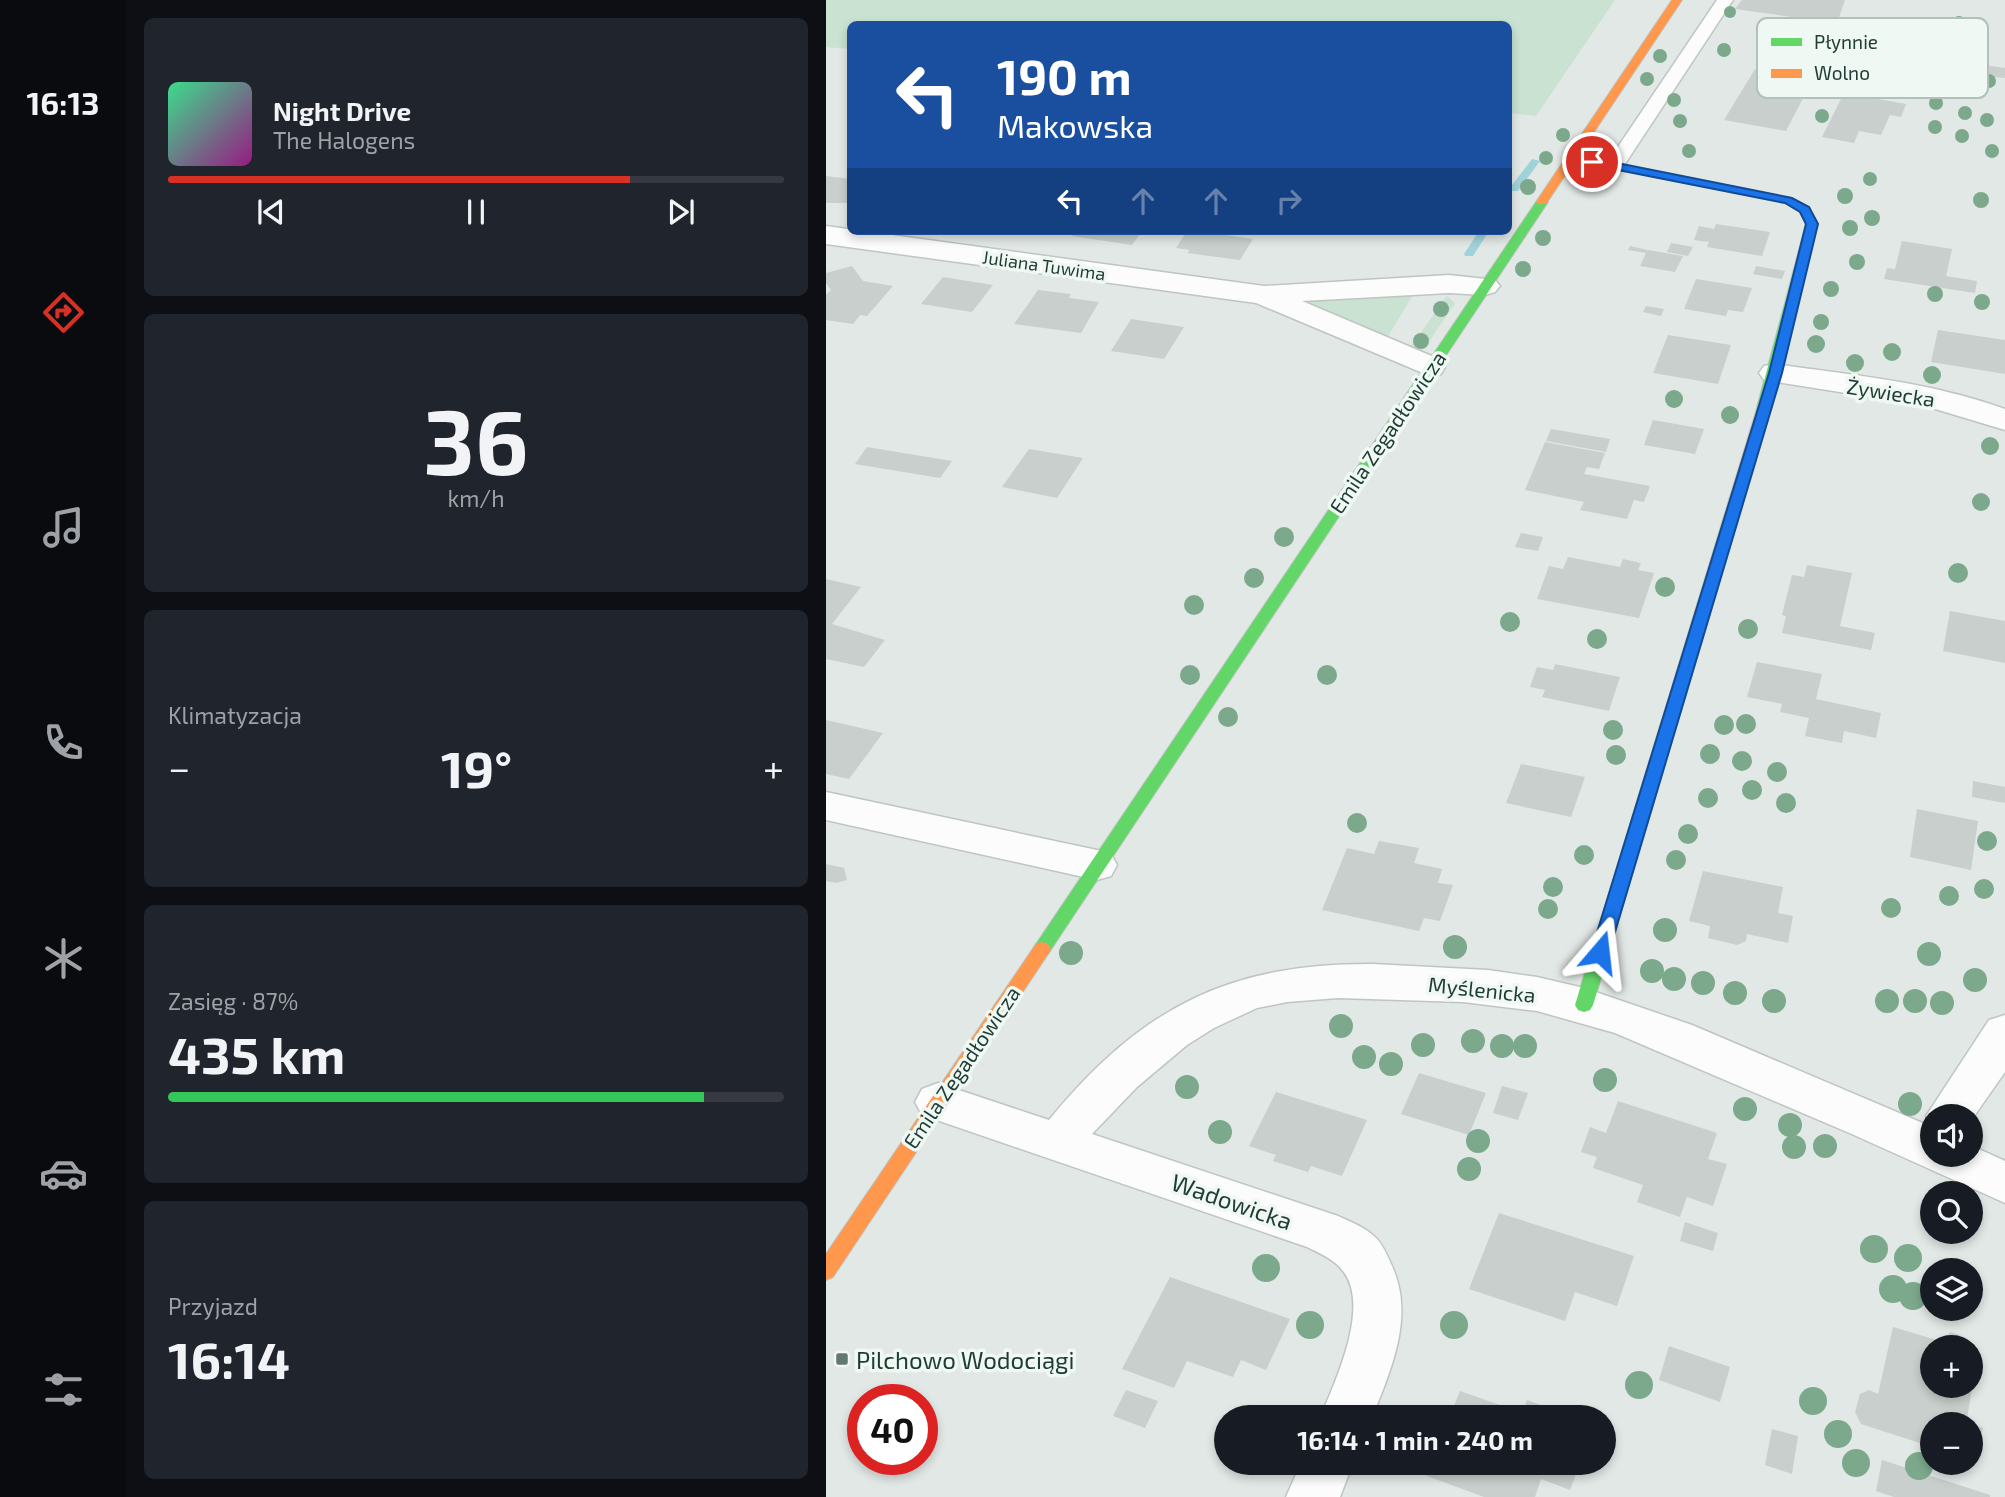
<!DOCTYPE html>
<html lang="pl">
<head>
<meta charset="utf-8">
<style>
  :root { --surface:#171b24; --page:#20242c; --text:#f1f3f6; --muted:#9ea1a6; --line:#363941; --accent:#d93025 }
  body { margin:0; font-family:"Exo 2",sans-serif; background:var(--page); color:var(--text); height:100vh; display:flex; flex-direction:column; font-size:26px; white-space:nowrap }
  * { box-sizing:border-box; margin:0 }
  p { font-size:23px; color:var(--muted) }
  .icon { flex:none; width:38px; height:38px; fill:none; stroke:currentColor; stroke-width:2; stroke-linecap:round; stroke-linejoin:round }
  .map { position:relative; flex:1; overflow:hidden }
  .side { display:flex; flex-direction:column; gap:18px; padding:18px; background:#0d0f14; width:700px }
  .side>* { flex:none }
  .hud { position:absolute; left:21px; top:21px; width:665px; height:214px; border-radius:10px; box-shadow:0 4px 10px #0003; background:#1a4fa0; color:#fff; overflow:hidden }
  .fabs { position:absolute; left:1094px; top:1104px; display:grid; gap:14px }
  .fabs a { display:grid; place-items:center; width:63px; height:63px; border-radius:50%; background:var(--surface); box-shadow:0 4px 10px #0003; font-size:35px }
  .speed { position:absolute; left:21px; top:1384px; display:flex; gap:14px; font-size:35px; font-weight:700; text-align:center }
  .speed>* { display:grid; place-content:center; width:91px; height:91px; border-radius:50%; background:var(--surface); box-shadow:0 4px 10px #0003; line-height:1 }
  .speed .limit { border:10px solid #d22; background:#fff; color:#111 }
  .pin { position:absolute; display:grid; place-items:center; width:60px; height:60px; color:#fff; margin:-30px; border:4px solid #fff; border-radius:50%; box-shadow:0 2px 7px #0007 }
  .me { position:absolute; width:77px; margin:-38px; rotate:17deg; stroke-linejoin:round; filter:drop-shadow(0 0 5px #0008) }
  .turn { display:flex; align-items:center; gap:24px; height:147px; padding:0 35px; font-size:32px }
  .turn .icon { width:91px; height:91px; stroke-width:2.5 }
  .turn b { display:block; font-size:49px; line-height:60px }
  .lanes { display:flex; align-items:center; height:66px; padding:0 35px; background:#0003; justify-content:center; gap:35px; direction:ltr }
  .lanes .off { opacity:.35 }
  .big { font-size:52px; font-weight:700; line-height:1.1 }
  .side .tile { flex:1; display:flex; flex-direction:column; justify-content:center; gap:10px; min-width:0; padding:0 24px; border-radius:10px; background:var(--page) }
  .side .dial { align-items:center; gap:0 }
  .dial b { font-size:91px; line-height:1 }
  .song { display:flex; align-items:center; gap:21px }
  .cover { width:84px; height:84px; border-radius:10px; background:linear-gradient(135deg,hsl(150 70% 55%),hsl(310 70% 35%)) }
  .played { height:7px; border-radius:4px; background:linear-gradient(90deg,var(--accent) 75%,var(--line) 75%) }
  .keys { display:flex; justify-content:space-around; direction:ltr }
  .heat { display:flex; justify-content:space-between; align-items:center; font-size:38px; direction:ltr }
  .charge { height:10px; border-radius:5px; background:linear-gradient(90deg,#34c759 87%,var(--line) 0) }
  .trip { position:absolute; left:388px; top:1405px; width:402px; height:70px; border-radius:35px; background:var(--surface); box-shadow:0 4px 10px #0003; font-weight:700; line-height:70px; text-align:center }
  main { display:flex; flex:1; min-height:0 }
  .tab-bar { display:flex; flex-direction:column; width:126px; justify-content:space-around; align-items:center; background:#090b0e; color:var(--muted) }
  .tab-bar .icon { width:49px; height:49px }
  .tab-bar .selected { color:var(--accent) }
  .tab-bar b { font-size:32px; color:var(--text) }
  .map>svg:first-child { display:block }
  .green { fill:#cae2d1 }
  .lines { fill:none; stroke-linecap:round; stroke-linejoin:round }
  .stream { fill:#a0d3d9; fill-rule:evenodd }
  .building { fill:#c9cfcc; fill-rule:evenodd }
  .lane-casing { stroke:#bfc5c2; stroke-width:3 }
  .street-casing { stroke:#bfc5c2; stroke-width:3 }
  .fast-casing { stroke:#bec6c3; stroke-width:2 }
  .slow-casing { stroke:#bec6c3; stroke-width:2 }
  .lane { fill:#fbfcfb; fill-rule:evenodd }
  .street { fill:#fbfcfb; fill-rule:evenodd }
  .fast { fill:#63d668; fill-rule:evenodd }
  .slow { fill:#ff974d; fill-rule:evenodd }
  .tree { fill:#7ca98c }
  .route { fill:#1a73e8; stroke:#114b97; stroke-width:2 }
  .poi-dot { fill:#637872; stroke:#f0f8f3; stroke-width:2.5 }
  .labels { text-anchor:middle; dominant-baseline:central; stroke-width:7; stroke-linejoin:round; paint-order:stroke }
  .far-street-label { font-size:18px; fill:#1f3c34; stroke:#f0f8f3 }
  .street-label { font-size:21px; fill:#1f3c34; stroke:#f0f8f3 }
  .near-street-label { font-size:24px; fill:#1f3c34; stroke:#f0f8f3 }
  .near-poi-label { font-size:24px; fill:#1f3c34; stroke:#f0f8f3; text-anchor:start }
  .key { fill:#f0f8f3; stroke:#b1c0ba; stroke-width:2 }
  .key-label { font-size:19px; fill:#1f3c34 }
</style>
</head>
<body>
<main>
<nav class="tab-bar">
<b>16:13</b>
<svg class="icon selected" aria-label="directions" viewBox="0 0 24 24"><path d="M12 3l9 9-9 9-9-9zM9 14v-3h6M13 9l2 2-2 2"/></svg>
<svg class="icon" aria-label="music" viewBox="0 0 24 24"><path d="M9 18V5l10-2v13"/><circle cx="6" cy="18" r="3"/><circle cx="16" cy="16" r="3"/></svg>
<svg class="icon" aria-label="phone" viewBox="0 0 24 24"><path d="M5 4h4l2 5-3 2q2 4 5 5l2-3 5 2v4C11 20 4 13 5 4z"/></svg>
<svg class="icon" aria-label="climate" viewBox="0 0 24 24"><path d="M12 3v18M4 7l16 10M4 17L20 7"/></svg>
<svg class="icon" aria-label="car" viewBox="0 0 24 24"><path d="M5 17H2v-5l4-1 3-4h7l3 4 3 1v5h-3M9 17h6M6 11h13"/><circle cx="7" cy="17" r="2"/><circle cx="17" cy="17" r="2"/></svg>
<svg class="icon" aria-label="filters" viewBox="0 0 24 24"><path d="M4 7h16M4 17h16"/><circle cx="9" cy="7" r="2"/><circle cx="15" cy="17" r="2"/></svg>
</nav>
<section class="side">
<div class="tile">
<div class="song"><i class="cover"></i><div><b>Night Drive</b><p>The Halogens</p></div></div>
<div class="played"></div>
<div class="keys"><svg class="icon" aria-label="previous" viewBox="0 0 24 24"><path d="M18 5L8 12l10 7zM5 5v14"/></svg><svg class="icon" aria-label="pause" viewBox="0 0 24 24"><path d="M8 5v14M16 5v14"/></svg><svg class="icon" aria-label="next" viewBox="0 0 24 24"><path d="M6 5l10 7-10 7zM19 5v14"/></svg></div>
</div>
<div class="tile dial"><b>36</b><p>km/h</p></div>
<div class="tile"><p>Klimatyzacja</p>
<div class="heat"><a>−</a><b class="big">19°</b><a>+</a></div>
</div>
<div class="tile"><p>Zasięg · 87%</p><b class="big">435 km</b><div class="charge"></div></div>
<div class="tile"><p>Przyjazd</p><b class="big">16:14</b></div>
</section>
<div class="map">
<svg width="1179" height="1497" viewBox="0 0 1179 1497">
  <rect width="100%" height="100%" fill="#e2e8e5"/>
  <path class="green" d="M0,0H789L710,116L683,113L682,24H24V49L0,47Z
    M588,293L560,340L478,303V300Z
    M621,296L629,303L600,346L583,349Z"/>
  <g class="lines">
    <path class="stream" d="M706,159L714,161L692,191H684L683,189Z
      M653,231H663L647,256H639L638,254Z"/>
  </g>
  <path class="building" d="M916,0H1019L1011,23L909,9Z
    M1159,65L1179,68V78L1157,76Z
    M929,69L987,79L960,131L898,120Z
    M1018,93L1080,104L1075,117L1064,115L1055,135L1033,131L1028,143L996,137Z
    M0,176L24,179V203H0Z
    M890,224L944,232L936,256L881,247L883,242L868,240L873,226L888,229Z
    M250,231H316L306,245L246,236Z
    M361,231H395L393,234L427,239L414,260L361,253L364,250L350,248Z
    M1076,241L1126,249L1120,276L1151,281L1149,293L1058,279L1061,268L1069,269Z
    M845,243L867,247L862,256L841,252Z
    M804,246L822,250L857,256L849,272L814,266L820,253L802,250Z
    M26,266L37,281L67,286L41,316L34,315L27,324L0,320V295L5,290L0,283V273Z
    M930,266L959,271L956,279L927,274Z
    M117,277L167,285L146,312L95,304Z
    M870,279L926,288L917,312L902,310L900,316L858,309Z
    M212,290L245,294L243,298L273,302L255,333L188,324Z
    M820,306L838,309L835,316L817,312Z
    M305,319L358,327L338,359L285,351Z
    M1112,330L1179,340V374L1105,362Z
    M842,335L905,345L892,384L827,373Z
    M827,420L878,429L869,454L818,445Z
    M725,429L784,439L780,452L720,441Z
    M719,442L779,453L773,469L761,467L758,474L824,486L818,502L808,500L801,519L754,510L758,502L699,490Z
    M41,447L126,461L114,478L29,464Z
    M203,449L257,458L231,498L176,487Z
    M695,533L717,537L712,551L689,547Z
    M742,557L794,567L797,559L815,563L812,570L828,573L813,618L711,599L723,566L737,569Z
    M981,565L1026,573L1014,626L1049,633L1045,650L956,633L960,616L956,615L966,575L978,577Z
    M0,579L35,587L6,624L59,640L38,667L0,659Z
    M1124,611L1179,621V663L1117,651Z
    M931,662L996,674L990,699L1055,713L1050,738L1018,731L1016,743L979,736L983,718L954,712L956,704L921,697Z
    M729,664L794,677L783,711L716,697L719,690L704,687L711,667L727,670Z
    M0,720L57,733L23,779L0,774Z
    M695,764L759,777L745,817L680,803Z
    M1147,781L1179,787V803L1146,797Z
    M1091,809L1152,821L1145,870L1084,857Z
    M553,841L593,848L588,863L616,869L612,883L627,885L614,921L598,918L593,931L496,910L521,848L548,854Z
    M0,864L18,868L21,880L10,883L0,881Z
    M877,871L957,887L952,913L967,916L962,943L921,934L920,941L911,945L882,938L884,926L863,921Z
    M593,1073L660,1093L643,1135L575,1114Z
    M676,1086L702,1093L692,1120L667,1113Z
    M450,1092L541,1120L516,1176L485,1166L482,1172L447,1161L450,1155L423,1146Z
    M792,1101L891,1133L882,1159L901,1164L887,1206L861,1197L854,1217L811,1202L817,1185L767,1168L771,1157L755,1152L764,1127L780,1133Z
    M673,1213L808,1256L791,1306L749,1292L739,1321L643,1289Z
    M859,1222L892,1233L887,1251L854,1241Z
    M344,1277L464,1319L440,1370L415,1360L407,1377L361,1361L348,1388L296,1369Z
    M1067,1327L1114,1341L1125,1332L1141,1338L1148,1352L1152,1354L1140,1424H1106V1447L1035,1424L1029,1412L1034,1394L1043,1390L1052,1394ZM1106,1348H1144V1386H1106Z
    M843,1346L904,1367L894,1402L833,1380Z
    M300,1390L332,1401L319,1428L287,1416Z
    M634,1391L697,1413L701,1400L734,1412L733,1418H623Z
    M1144,1424L1157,1428L1150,1462L1144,1460Z
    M946,1429L972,1436L966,1474L939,1465Z
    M1056,1460L1164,1495V1497H1068L1050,1491Z
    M606,1463H754L744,1490L715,1479L709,1497H658L601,1476Z"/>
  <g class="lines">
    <g class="lane-casing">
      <path id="lane" d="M891,0H907L795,170H781L779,166Z"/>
    </g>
    <g class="street-casing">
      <path id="street" d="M0,226L438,286L623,275L669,280L674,286L669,292L659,295L623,293L476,301L615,360L619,367L615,374L604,376L430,303L0,244Z
        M949,364C1026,375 1105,382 1179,409V430L1096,405L938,380L933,373L938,366Z
        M0,792L271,850L285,854L291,865L285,876L271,880L0,820Z
        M547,964L662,970L711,977L758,988L866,1025L1106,1127L1100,1116L1163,1020L1179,1015V1072L1144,1122V1116H1106V1155H1144V1145L1179,1161V1203L1028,1135L789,1033L711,1011L637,1002L512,998L461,1002L431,1008L388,1028L361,1045L311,1087L266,1134L512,1216C525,1222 539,1227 550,1238C557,1245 562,1257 566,1266C589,1317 565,1369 546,1418H494C509,1382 545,1306 517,1271C508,1259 493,1253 481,1247L96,1115L89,1102L96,1089L112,1083L223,1120C315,1008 402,963 547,964Z
        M475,1463H527L514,1497H460Z"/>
    </g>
    <g class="fast-casing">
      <path id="fast" d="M744,154L962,197L983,208L992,224L941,418H931L929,415L980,224L974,212L959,203L740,159L739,157Z
        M716,199L722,202L222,954L216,956L210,954L207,949L210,944L710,202Z
        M850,695L858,700L767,1005L764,1010L758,1012L752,1010L749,1005L842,700Z"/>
    </g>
    <g class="slow-casing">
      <path id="slow" d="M846,0H856L720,204H712L710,202Z
        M936,411L943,415L858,700L855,704H845L842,700L929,415Z
        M216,942L222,944L225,949L222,954L7,1277L0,1280V1254L210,944Z"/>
    </g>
    <use href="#lane" class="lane"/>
    <use href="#street" class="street"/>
    <use href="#fast" class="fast"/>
    <use href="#slow" class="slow"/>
  </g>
  <g class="tree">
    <circle cx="904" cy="12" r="6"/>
    <circle cx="1133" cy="23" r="7"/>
    <circle cx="898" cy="50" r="7"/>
    <circle cx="834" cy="56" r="7"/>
    <circle cx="821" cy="79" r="7"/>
    <circle cx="1163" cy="81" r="7"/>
    <circle cx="848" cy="100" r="7"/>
    <circle cx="1110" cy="103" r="7"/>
    <circle cx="1139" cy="113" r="7"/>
    <circle cx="996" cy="116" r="7"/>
    <circle cx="1161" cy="120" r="7"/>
    <circle cx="854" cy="121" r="7"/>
    <circle cx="1109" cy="127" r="7"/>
    <circle cx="737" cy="135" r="7"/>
    <circle cx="1136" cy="136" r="7"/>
    <circle cx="863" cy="151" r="7"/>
    <circle cx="1166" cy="151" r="7"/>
    <circle cx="720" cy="158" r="7"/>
    <circle cx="1044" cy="179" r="7"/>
    <circle cx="755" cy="181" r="8"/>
    <circle cx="702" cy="187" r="8"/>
    <circle cx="1019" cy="196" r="8"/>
    <circle cx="1155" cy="200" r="8"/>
    <circle cx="1046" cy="218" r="8"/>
    <circle cx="1024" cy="228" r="8"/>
    <circle cx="717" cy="238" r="8"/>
    <circle cx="1031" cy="262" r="8"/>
    <circle cx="697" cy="269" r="8"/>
    <circle cx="1005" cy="289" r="8"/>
    <circle cx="1109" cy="294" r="8"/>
    <circle cx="1156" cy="302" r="8"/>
    <circle cx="615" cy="309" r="8"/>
    <circle cx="995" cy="322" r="8"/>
    <circle cx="595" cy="341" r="8"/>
    <circle cx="990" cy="344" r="9"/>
    <circle cx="1066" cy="352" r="9"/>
    <circle cx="1029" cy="363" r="9"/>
    <circle cx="1106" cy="375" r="9"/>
    <circle cx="848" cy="399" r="9"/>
    <circle cx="904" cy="415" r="9"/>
    <circle cx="1164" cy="446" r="9"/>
    <circle cx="1155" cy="502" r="9"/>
    <circle cx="458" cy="537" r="10"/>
    <circle cx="1132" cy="573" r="10"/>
    <circle cx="428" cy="578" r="10"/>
    <circle cx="839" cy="587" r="10"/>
    <circle cx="368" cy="605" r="10"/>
    <circle cx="684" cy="622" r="10"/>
    <circle cx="922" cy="629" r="10"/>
    <circle cx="771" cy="639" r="10"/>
    <circle cx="364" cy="675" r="10"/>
    <circle cx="501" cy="675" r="10"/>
    <circle cx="402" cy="717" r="10"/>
    <circle cx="920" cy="724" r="10"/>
    <circle cx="898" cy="725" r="10"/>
    <circle cx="787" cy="730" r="10"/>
    <circle cx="884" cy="754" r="10"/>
    <circle cx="790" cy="755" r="10"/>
    <circle cx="916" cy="761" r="10"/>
    <circle cx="951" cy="772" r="10"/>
    <circle cx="926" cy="790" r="10"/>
    <circle cx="882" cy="798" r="10"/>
    <circle cx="960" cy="803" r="10"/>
    <circle cx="531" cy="823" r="10"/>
    <circle cx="862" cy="834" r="10"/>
    <circle cx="1161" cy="841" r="10"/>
    <circle cx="758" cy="855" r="10"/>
    <circle cx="850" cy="860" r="10"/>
    <circle cx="727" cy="887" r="10"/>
    <circle cx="1158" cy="889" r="10"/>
    <circle cx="1123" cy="896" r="10"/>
    <circle cx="1065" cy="908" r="10"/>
    <circle cx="722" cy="909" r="10"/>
    <circle cx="839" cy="930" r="12"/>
    <circle cx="629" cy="947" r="12"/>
    <circle cx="245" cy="953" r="12"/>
    <circle cx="1103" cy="954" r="12"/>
    <circle cx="826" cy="971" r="12"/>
    <circle cx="848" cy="979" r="12"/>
    <circle cx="1149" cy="980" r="12"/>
    <circle cx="877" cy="983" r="12"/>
    <circle cx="909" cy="993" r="12"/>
    <circle cx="948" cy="1001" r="12"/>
    <circle cx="1061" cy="1001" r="12"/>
    <circle cx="1089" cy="1001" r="12"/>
    <circle cx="1116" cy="1003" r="12"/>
    <circle cx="515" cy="1026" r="12"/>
    <circle cx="647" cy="1041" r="12"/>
    <circle cx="597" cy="1045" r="12"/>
    <circle cx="676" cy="1046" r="12"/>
    <circle cx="699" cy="1046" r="12"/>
    <circle cx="538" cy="1057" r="12"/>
    <circle cx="565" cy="1064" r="12"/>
    <circle cx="779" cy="1080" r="12"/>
    <circle cx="361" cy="1087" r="12"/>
    <circle cx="1084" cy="1104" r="12"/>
    <circle cx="919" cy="1109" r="12"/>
    <circle cx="964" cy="1125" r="12"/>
    <circle cx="394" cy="1132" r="12"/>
    <circle cx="652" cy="1141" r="12"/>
    <circle cx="999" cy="1146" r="12"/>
    <circle cx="968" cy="1147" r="12"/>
    <circle cx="643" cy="1169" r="12"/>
    <circle cx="1048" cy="1249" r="14"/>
    <circle cx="1082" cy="1258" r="14"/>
    <circle cx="440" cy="1268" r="14"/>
    <circle cx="1067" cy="1289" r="14"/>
    <circle cx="1087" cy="1296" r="14"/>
    <circle cx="484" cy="1325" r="14"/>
    <circle cx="628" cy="1325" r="14"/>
    <circle cx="813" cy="1385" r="14"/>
    <circle cx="987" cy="1401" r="14"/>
    <circle cx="1012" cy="1434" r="14"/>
    <circle cx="1030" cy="1463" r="14"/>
    <circle cx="1093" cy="1466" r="14"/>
  </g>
  <path class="route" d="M766,158L966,198L983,207L992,224L956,373L783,952L780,957H768L765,952L943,373L980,224L974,212L959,203L762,164L761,162Z"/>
  <rect class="poi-dot" x="9" y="1352" width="14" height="14" rx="3.5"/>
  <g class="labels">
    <g class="far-street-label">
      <text transform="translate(218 265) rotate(8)">Juliana Tuwima</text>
    </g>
    <g class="street-label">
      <text transform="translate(1065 392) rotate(9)">Żywiecka</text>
      <text transform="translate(561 432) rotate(-56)">Emila Zegadłowicza</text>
      <text transform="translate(656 989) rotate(6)">Myślenicka</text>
      <text transform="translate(135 1067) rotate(-56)">Emila Zegadłowicza</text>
    </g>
    <g class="near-street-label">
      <text transform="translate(406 1201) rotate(19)">Wadowicka</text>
    </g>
    <g class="near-poi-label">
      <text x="30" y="1359">Pilchowo Wodociągi</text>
    </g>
  </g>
  <rect x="931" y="18" width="231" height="80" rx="10" class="key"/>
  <rect x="945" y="38" width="31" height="8" fill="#63d668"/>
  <rect x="945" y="69" width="31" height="9" fill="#ff974d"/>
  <g class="key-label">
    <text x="988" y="49">Płynnie</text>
    <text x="988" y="80">Wolno</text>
  </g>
</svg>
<div class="fabs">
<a><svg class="icon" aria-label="sound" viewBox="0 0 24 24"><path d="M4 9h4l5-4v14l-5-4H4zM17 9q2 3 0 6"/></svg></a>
<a><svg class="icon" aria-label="search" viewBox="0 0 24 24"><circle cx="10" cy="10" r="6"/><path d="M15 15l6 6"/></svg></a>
<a><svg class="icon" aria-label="layers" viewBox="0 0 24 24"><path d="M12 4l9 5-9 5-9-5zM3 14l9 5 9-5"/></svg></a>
<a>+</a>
<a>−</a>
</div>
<div class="speed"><div class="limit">40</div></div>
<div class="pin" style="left:766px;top:162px;background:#d93025"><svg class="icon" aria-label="arrive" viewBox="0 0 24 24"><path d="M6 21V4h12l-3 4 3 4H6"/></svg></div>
<svg class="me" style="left:774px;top:952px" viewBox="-20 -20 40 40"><path d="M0-17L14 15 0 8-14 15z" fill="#1a73e8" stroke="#fff" stroke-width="4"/></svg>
<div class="trip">16:14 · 1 min · 240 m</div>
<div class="hud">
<div class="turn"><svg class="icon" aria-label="left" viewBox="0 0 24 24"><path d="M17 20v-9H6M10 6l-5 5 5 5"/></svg><div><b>190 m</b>Makowska</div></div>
<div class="lanes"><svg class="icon" aria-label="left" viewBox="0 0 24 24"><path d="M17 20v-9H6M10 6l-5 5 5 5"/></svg><svg class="icon off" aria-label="ahead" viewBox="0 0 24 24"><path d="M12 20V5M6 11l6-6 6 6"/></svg><svg class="icon off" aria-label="ahead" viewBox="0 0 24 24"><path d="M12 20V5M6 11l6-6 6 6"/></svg><svg class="icon off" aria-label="right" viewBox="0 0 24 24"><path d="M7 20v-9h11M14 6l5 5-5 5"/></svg></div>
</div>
</div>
</main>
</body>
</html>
